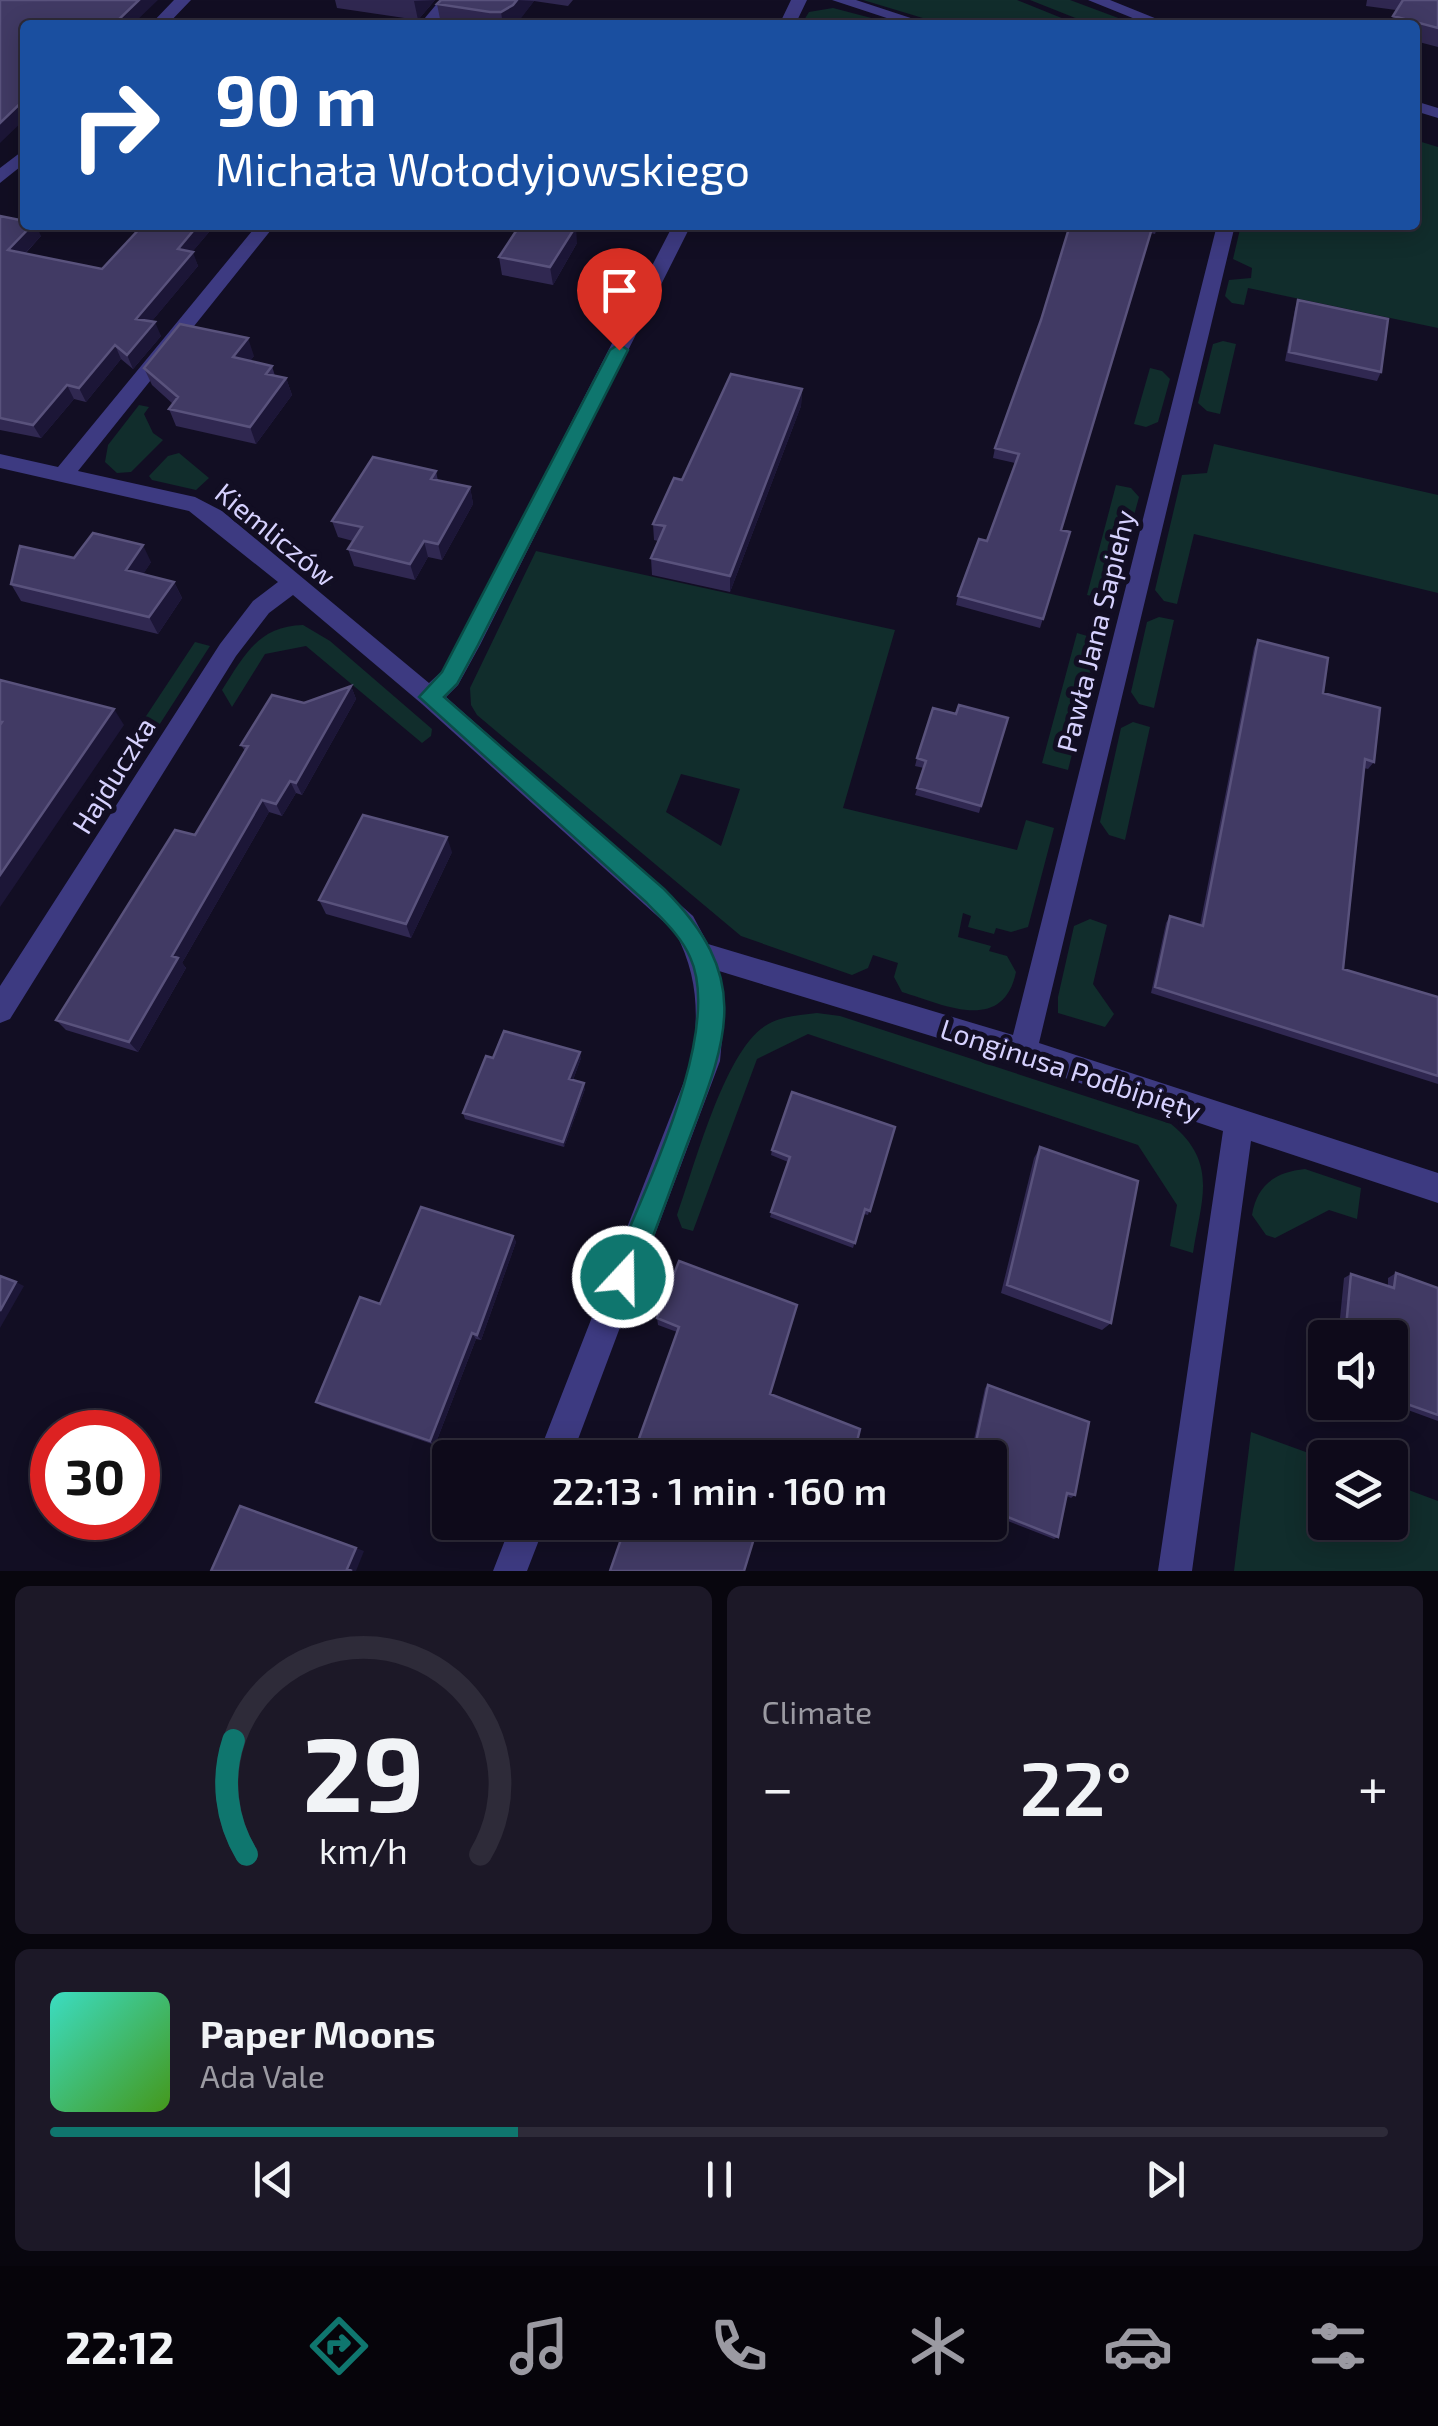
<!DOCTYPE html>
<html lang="en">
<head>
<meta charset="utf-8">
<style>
  :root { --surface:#0e0a1a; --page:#1c1827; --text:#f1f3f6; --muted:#9b9aa2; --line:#2e2b39; --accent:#0f766e }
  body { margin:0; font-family:"Exo 2",sans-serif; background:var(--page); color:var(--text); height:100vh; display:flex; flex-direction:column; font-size:38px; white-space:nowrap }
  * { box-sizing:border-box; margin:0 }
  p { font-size:32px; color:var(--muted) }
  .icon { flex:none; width:55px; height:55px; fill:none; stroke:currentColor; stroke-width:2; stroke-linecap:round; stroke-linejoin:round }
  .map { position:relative; height:1571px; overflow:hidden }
  .side { display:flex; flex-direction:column; gap:15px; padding:15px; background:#08060e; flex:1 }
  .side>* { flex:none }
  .top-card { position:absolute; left:20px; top:20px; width:1400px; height:210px; border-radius:10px; box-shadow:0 5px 25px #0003,0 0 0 2px var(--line); background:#1a4fa0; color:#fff; overflow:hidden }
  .buttons { position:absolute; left:1308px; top:1320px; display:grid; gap:20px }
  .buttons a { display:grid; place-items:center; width:100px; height:100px; border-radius:10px; background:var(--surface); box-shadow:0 5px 25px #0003,0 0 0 2px var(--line); font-size:50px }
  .speed { position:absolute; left:30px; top:1410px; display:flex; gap:20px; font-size:50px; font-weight:700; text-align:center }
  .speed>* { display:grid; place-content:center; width:130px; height:130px; border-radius:50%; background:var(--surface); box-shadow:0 5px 25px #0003,0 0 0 2px var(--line); line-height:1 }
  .speed .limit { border:15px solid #d22; background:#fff; color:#111 }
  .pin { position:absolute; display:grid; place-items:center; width:85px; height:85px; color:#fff; margin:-102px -42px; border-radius:50% 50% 50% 0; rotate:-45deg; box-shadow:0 0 10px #0007 }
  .pin .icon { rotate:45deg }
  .me { position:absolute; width:110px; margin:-55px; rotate:21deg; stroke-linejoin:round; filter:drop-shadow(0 0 8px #0008) }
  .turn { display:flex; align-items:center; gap:35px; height:210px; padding:0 30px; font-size:45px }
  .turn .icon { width:130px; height:130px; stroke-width:2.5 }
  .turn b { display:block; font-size:70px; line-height:85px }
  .big { font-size:75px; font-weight:600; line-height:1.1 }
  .side .tile { flex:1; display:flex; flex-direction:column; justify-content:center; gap:15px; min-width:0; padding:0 35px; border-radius:15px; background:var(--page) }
  .side .dial { align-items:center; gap:0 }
  .dial svg { height:260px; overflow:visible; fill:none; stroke:var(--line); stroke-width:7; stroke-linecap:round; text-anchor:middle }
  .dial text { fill:var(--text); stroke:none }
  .song { display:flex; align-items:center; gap:30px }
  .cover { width:120px; height:120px; border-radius:15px; background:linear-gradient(135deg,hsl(170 70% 55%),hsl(100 70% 35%)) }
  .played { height:10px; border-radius:5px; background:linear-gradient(90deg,var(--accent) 35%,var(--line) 35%) }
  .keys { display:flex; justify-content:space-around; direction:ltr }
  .heat { display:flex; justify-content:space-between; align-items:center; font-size:55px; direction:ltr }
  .side .tiles { flex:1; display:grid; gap:15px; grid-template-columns:1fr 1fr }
  .tile:last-child { grid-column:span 2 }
  .trip { position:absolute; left:432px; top:1440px; width:575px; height:100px; border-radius:10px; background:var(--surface); box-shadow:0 5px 25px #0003,0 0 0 2px var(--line); font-weight:600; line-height:100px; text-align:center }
  .tab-bar { display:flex; height:160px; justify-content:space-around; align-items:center; background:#06040a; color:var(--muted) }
  .tab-bar .icon { width:70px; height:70px }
  .tab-bar .current { color:var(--accent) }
  .tab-bar b { font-size:45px; color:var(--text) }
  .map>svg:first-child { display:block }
  .green { fill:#112d2c; fill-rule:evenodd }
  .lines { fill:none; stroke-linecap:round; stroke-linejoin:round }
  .minor { fill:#3d3a81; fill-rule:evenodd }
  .wall { fill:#302851 }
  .shaded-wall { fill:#1c1637 }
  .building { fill:#413a64; stroke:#59527c; stroke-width:2.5 }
  .route { fill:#0f766e; stroke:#0a4d48; stroke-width:2.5 }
  .labels { text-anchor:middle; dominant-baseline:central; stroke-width:10; stroke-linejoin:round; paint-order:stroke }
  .street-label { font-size:28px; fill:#d6d1fe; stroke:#120e23 }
</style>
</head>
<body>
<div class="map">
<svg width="1438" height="1571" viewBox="0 0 1438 1571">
  <rect width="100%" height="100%" fill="#120e23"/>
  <path class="green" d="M863,0H1017L1079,25H946Z
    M1030,0H1070L1137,25H1093Z
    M833,8L898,25H801L809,12Z
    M1415,140L1438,147V328L1248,288L1244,305L1232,303L1225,296L1229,280L1251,278L1252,268L1233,259L1241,225H1415Z
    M1223,341L1236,344L1220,414L1207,411L1198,403L1213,344Z
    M1150,368L1162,371L1170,379L1158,422L1146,427L1134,424Z
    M139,405L149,407L144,414L153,433L163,440L131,472L117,473L105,462L108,445Z
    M1214,444L1438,495V593L1194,534L1177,604L1164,601L1155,590L1182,475L1207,473Z
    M179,453L209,478L196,490L152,480L149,476L168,456Z
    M1116,485L1131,488L1139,497L1111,600L1087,595Z
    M222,488L335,578L330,586L323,587L219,501Z
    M536,551L895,630L843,808L1017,850L1026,820L1054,828L1028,927L1011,932L996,928L994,934L968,927L971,916L963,913L958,937L991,946L989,951L1007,956L1016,972C1003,1035 942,1004 902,992L894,977L898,963L873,955L868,968L852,975L741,936L477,715L471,705L470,688ZM681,774L740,789L721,846L666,812Z
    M1159,617L1174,620L1154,708L1139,704L1131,692L1147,622Z
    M303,625L330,641L432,729L431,736L422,743L306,646L265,654L232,707L222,690C244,656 258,626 303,625Z
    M1077,633L1101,640L1068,770L1042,763Z
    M195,642L210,646L109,803L90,801Z
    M1133,722L1150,727L1125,840L1109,835L1100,822L1121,728Z
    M1090,919L1107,925L1093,984L1114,1014L1105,1027L1058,1013V997L1074,926Z
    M817,1013L840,1016L1171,1124C1219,1163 1201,1200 1193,1253L1170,1246L1177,1205L1138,1145L808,1034L757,1059L693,1231L682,1228L677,1215C694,1168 724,1052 765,1026C781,1016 799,1015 817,1013Z
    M1305,1169L1361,1188L1357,1219L1329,1210L1275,1238L1266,1235L1252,1215C1257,1184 1276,1172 1305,1169Z
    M1251,1432L1325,1459V1522H1390V1483L1438,1501V1571H1234Z"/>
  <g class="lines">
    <path class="minor" d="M174,0H191L167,25H150Z
      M440,0H456L435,25H419Z
      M791,0H807L795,25H779Z
      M832,0H856L932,25H908Z
      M1088,0H1110L1172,25H1150Z
      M1415,101L1438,108V118L1415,111Z
      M25,149V163L0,183V168Z
      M257,225H275L78,471L195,497L222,511L429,683L442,671L458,642L673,225H691L480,645L458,685L446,697L693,916L708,944L1013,1035L1217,225H1235L1039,1043L1438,1173V1203L1251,1141L1192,1571H1158L1223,1131L1023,1064L719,971L725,1006L720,1061L571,1458H537L692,1061C699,1014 698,975 675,932L422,704L293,595L269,613L236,656L10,1019L0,1023V986L220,644L253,601L278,582L189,511L0,468V454L58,467Z
      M512,1522H546L527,1571H493Z"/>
  </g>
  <path class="wall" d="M335,0H435L418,20L337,8Z
    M441,0H573L568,6L534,1L515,25L441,24L437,4Z
    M1367,0H1438V47L1415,41V25H1389L1396,10L1366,6Z
    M0,216L41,236L25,254L102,269L215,225L192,252L198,266L151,322L161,336L133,369L121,359L86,402L74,399L41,438L0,430Z
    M1070,225H1158L1155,234L1151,233L1061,530L1070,532L1040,628L956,605L958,596L987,541L1015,463L993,458L995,448L1041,320Z
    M577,243L553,285L502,275L499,257Z
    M1298,300L1381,372L1377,381L1285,361L1295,309Z
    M254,356L250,361L272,366L275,376L286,378L292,395L256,444L176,426L169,409L173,404L152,385L144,368Z
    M802,389L801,406L730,592L652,575L651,558L658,541L654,540L653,524L682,480Z
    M436,471L438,481L470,487L473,504L442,560L428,557L415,580L354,566L348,549L353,541L338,537L332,521Z
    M74,558L151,562L143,574L174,582L182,598L158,634L21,601L11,584Z
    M1258,640L1323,693L1374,762L1368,769L1364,768L1343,969L1438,997V1084L1151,993L1166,923L1170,916L1200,925L1254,648Z
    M351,686L356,699L302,795L296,793L282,816L269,812L182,963L186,968L138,1052L66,1030L56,1020L195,835L245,751L241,745L304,703Z
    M956,714L1008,718L979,813L915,795L924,768L915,766L917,758Z
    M452,852L411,938L326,914L319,900Z
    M493,1058H581L573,1080L585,1089L564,1147L465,1119L463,1113Z
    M895,1127L868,1215L864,1214L853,1248L770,1217L788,1162L771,1155L772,1150Z
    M1040,1147L1111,1323L1102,1330L1001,1293L1034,1158Z
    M513,1236L516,1242L481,1340L476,1339L435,1445L322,1406L316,1402L380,1304Z
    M679,1261L770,1394L853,1458L677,1332L658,1325L657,1318Z
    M1396,1273L1438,1288V1421L1386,1402H1390V1338H1338L1344,1278L1351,1274L1388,1286V1278Z
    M988,1385L1075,1495L1071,1498L1067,1496L1058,1537L1054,1539L990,1514V1458H970L985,1388Z"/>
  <path class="shaded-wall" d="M139,0H158L132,25H113Z
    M435,0L418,20L414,1Z
    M517,0L534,1L516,25H503L501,12Z
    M25,99V119L0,143V123Z
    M32,225H36L41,236L15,264L8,250Z
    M198,225H215L183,263L178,249Z
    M576,226L577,243L553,285L550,267Z
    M193,252L198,266L142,333L136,319Z
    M155,322L161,336L133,369L127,355Z
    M248,338L254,356L240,375L233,357Z
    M115,345L121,359L86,402L79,388Z
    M286,378L292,395L256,444L250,427Z
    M67,385L74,399L41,438L33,425Z
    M802,389L801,406L730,592V576Z
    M470,487L473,504L442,560L438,544Z
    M424,541L428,557L415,580L410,564Z
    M143,545L151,562L135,587L126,570Z
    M174,582L182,598L158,634L149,617Z
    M351,686L356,699L302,795L296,783Z
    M114,709L124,725L0,907V875Z
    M290,781L296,793L282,816L276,804Z
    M262,800L269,812L182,963L186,968L138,1052L129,1042L172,956Z
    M447,837L452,852L411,938L406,924Z
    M580,1052L581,1058L571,1085L569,1079Z
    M584,1083L585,1089L564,1147L563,1142Z
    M513,1236L516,1242L481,1340L477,1335Z
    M16,1282L24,1286L0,1328V1311Z
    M472,1333L476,1339L435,1445L430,1441Z
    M356,1548L364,1551L356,1571H352L347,1569Z"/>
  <path class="building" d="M0,0H139L113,25H25V99L0,123Z
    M441,0H517L513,5L501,12H490L437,4Z
    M1403,0H1438V28L1393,16Z
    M0,216L25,221V225H32L8,250L102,269L143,225H198L178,249L193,252L136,319L155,322L127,355L115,345L79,388L67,385L33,425L0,418Z
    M520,225H570L576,226L550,267L499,257Z
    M1070,225H1153L1061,530L1070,532L1043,619L958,596L979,539L987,541L1019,454L995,448L1041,320Z
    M1298,300L1388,319L1381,372L1289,352Z
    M180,324L248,338L233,357L272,366L266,374L286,378L250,427L169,409L178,397L144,368Z
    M731,374L802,389L730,576L651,558L665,526L653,524L674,478L682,480Z
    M373,457L436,471L431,479L470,487L438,544L424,541L410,564L348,549L362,527L332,521Z
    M93,533L143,545L126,570L174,582L149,617L11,584L20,546L74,558Z
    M1258,640L1328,658L1323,693L1380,708L1374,762L1365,759L1343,969L1438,997V1076L1155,987L1170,916L1203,926Z
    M0,680L114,709L0,875V725L2,722H0Z
    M351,686L296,783L290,781L276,804L262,800L172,956L178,958L129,1042L56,1020L175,830L195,835L248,746L241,745L272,695L304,703Z
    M959,705L1008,718L981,806L917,788L926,761L917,758L933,708L956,714Z
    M363,815L447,837L406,924L319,900Z
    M504,1031L580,1052L569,1079L584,1083L563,1142L463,1113L486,1056L493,1058Z
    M792,1092L895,1127L870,1211L865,1209L855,1243L771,1212L790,1157L772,1150Z
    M1040,1147L1138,1181L1111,1323L1007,1285Z
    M421,1207L513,1236L477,1335L472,1333L430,1441L316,1402L360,1297L380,1304Z
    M679,1261L797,1305L770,1394L860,1429L853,1458H632L679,1327L657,1318Z
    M1396,1273L1438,1288V1415L1390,1398V1338H1345L1351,1274L1394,1288Z
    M0,1276L16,1282L0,1311Z
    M988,1385L1089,1422L1075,1495L1067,1493L1058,1537L990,1510V1458H977L973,1456Z
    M240,1506L356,1548L347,1569L352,1571H211Z
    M627,1522H759L744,1571H610Z"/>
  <path class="route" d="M619,344L628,350L478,645L457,684L444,697L664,889C753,978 728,1037 688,1142C670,1190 653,1239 633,1287L623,1291L613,1287L609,1277C639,1200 725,1033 690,957C681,936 663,920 647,903L419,697L442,672L610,350Z"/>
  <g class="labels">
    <g class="street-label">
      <text transform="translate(276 534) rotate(39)">Kiemliczów</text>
      <text transform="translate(1095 631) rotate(-76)">Pawła Jana Sapiehy</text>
      <text transform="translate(113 775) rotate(-58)">Hajduczka</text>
      <text transform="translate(1071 1069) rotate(18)">Longinusa Podbipięty</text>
    </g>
  </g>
</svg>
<div class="buttons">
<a><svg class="icon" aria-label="sound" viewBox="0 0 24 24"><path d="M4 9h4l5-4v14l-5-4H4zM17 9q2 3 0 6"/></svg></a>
<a><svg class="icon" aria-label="layers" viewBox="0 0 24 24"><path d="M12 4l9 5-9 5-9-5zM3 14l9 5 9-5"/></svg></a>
</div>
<div class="speed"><div class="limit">30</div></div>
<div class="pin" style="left:619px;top:350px;background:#d93025"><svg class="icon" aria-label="arrive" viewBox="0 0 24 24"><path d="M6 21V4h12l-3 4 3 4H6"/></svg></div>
<svg class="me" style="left:623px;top:1277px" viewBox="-20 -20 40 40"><circle r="17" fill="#0f766e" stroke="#fff" stroke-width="3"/><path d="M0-11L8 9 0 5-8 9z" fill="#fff"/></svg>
<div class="trip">22:13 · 1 min · 160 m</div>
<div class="top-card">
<div class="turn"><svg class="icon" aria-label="right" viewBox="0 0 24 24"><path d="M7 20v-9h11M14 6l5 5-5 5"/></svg><div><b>90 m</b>Michała Wołodyjowskiego</div></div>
</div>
</div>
<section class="side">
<div class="tiles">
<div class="tile dial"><svg viewBox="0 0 100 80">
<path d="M14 69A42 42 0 1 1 86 69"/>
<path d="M14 69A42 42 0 0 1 10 34" stroke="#0f766e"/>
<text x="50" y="56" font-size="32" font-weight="700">29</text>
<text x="50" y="72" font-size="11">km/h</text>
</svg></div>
<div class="tile"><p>Climate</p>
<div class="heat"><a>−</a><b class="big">22°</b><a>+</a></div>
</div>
<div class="tile">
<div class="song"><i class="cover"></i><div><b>Paper Moons</b><p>Ada Vale</p></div></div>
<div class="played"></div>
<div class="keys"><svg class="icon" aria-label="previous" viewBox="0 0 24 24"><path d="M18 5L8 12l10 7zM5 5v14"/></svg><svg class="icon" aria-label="pause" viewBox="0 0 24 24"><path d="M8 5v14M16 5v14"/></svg><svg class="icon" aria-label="next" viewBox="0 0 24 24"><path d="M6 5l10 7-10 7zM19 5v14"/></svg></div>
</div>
</div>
</section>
<nav class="tab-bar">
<b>22:12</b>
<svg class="icon current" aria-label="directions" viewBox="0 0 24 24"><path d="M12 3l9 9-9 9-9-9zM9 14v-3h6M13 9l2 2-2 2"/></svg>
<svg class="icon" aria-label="music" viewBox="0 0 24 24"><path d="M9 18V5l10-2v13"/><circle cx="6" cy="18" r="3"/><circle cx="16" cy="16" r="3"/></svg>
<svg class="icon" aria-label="phone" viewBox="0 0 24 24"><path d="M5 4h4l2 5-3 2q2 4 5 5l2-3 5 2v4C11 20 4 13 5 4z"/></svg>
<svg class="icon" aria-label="climate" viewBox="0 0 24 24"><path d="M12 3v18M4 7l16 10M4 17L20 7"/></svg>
<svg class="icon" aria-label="car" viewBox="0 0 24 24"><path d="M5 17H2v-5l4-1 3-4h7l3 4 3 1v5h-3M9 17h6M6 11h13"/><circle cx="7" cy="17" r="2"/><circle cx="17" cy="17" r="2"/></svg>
<svg class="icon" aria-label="filters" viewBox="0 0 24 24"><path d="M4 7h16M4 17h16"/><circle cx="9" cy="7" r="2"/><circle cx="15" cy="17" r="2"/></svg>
</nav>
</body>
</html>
